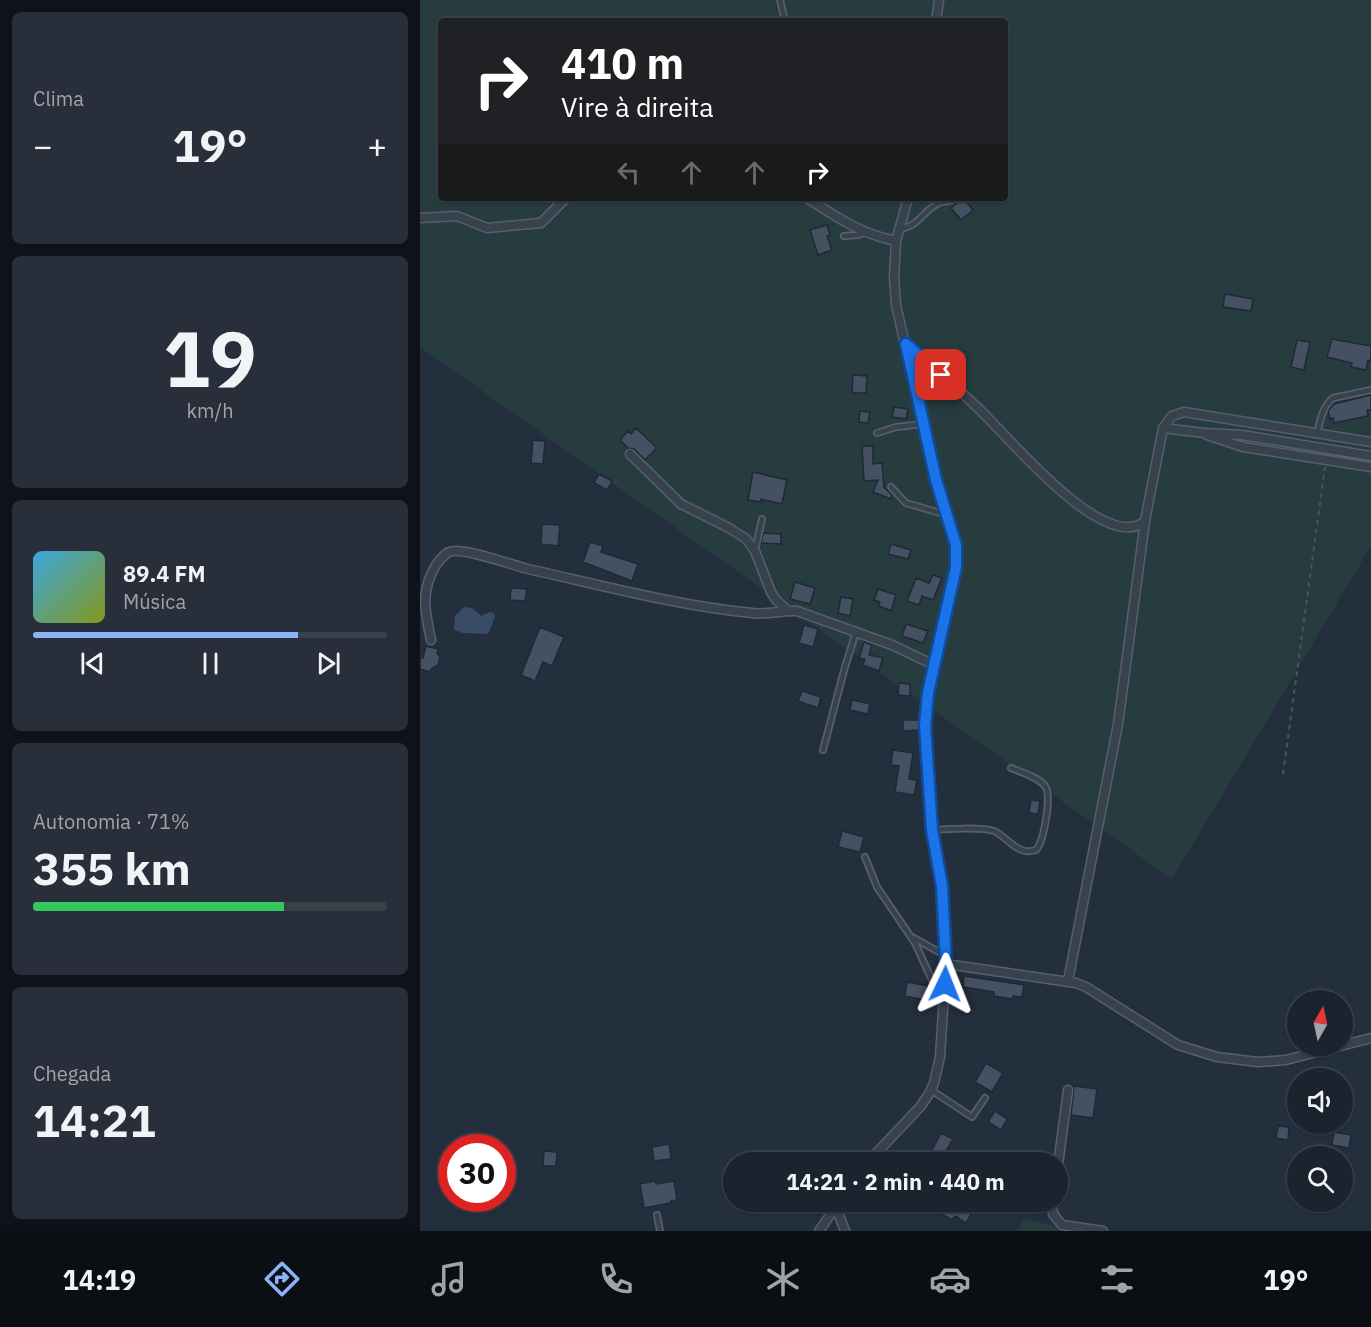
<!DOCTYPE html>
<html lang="pt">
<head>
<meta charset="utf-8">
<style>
  :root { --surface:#1b232e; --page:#282f3a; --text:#f1f3f6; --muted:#a0a4aa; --line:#39404a; --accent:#8ab4f8 }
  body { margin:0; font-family:"IBM Plex Sans",sans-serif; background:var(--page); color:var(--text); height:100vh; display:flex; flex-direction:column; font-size:22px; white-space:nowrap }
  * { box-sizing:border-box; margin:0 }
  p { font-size:20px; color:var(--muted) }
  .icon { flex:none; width:33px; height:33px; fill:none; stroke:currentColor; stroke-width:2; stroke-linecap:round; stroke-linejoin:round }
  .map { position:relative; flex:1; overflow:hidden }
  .details { display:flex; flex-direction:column; gap:12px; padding:12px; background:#0f1319; width:420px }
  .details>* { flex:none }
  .guide { position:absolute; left:18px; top:18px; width:570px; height:183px; border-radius:6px; box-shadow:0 2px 4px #0004,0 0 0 2px var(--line); background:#202124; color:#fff; overflow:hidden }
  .needle { width:39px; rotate:9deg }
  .controls { position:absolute; left:867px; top:990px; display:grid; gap:12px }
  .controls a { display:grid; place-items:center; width:66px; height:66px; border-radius:50%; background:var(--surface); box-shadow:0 2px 4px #0004,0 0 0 2px var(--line); font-size:30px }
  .speed { position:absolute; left:18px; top:1134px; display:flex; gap:12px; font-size:30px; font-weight:700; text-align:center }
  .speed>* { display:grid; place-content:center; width:78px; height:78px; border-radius:50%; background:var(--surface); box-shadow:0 2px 4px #0004,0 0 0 2px var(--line); line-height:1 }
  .speed .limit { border:9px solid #d22; background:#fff; color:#111 }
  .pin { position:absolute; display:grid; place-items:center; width:51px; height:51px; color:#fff; margin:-26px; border-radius:12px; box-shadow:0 3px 9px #0006 }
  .me { position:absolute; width:66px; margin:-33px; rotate:2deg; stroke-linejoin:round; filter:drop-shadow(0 0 4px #0008) }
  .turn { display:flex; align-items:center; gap:21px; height:126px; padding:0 24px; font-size:27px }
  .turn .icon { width:78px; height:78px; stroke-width:2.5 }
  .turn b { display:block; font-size:42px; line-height:51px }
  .lanes { display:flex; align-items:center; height:57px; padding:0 24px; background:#0003; justify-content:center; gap:30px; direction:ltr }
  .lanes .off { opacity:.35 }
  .big { font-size:45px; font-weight:700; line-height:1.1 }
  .details .tile { flex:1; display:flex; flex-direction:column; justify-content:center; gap:9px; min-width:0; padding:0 21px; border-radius:9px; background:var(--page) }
  .details .dial { align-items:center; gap:0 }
  .dial b { font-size:78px; line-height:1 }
  .song { display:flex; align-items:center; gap:18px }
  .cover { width:72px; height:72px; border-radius:9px; background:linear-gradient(135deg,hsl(200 70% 55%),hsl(70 70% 35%)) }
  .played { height:6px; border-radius:3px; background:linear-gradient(90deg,var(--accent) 75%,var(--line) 75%) }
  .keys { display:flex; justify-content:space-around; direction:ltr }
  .heat { display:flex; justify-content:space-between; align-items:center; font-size:33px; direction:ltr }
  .charge { height:9px; border-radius:4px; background:linear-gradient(90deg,#34c759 71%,var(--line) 0) }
  .trip { position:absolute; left:303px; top:1152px; width:345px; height:60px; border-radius:30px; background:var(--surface); box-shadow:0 2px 4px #0004,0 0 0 2px var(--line); font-weight:700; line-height:60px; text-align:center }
  .dock { display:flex; height:96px; justify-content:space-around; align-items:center; background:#0b0e12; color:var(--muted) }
  .dock .icon { width:42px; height:42px }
  .dock .active { color:var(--accent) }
  .dock b { font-size:27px; color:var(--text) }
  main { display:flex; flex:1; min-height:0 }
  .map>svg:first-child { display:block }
  .green { fill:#263c3f; fill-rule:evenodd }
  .water { fill:#394c67 }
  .building { fill:#455162; stroke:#1f2835; stroke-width:1.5 }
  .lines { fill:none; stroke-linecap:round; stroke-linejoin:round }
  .service-casing { stroke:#565f6c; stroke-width:8 }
  .minor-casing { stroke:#565f6c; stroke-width:11 }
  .path { stroke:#44595c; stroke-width:2; stroke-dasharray:4.5 4.5; stroke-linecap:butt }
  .service { stroke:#38414e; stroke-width:4.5 }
  .minor { stroke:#38414e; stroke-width:8 }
  .route-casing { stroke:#114b97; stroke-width:15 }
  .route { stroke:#1a73e8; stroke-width:10 }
</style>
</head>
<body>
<main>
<section class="details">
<div class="tile"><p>Clima</p>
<div class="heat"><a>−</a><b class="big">19°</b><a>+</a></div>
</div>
<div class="tile dial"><b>19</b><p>km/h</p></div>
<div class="tile">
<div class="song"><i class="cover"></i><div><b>89.4 FM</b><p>Música</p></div></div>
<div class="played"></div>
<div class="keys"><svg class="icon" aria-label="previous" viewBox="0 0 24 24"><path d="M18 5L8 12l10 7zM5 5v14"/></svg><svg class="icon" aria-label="pause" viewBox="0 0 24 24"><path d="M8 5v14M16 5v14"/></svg><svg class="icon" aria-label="next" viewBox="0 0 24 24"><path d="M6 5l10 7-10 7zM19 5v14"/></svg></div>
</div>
<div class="tile"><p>Autonomia · 71%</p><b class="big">355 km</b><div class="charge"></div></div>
<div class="tile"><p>Chegada</p><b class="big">14:21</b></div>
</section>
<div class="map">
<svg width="951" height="1231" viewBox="0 0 951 1231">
  <rect width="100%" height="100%" fill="#242f3e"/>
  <path class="green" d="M0,0H951V546L752,879L0,347ZM21,21H585V198H21Z
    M604,1219L657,1231H597Z"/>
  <path class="water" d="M44,607L52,608L61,616L69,612L74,613L75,617L68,634L43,633L34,630L35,616Z"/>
  <path class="building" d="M543,198L553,210L541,220L531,208Z
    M407,225L410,235L407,236L412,250L398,255L390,230Z
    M805,294L833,299L831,311L803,307Z
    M912,339L951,346V361L948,360L946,370L931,367L932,363L907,357Z
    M877,340L890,342L884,370L871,367Z
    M433,375L447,376L446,393H432Z
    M951,395V410H947L948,416L914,423L913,418L910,419L908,411L914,404Z
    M474,407L488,409L486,419L472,417Z
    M440,411L450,412L448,423L439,422Z
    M216,428L237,448L225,460L214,449L208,448L200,440L208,431L211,434Z
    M113,440L125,441L123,464L111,463Z
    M442,446H453V464L462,463L464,487L472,495L471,499L453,492L458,480L444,481Z
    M333,472L367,480L362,504L341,499V502L328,500Z
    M179,474L192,481L187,490L174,483Z
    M122,524L140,525L138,546L121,544Z
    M343,533L361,534V544L341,543Z
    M170,542L183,546L181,552L218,564L212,581L163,562Z
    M471,544L491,550L488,559L468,554Z
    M513,575L522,578L513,600L502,596L499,605L487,601L496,578L509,583Z
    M375,582L395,588L390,604L370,599Z
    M91,588L107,589L105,601L90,600Z
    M458,589L476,595L471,611L459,606L460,602L454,600Z
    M421,597L433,599L430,616L418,613Z
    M486,624L508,631L503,643L482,636Z
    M384,625L398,629L393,647L379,643Z
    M120,627L144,637L132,666L123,662L115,681L101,675Z
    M444,642L452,645L449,655L463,658L459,671L443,665L445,659L439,658Z
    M6,646L18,649L17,653L20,657L18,665L11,669L10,672L0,669V658H3Z
    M479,683L490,684V696L478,695Z
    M382,691L401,697L398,708L378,701Z
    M432,700L450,704L448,714L430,710Z
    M483,720H499V730L483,731Z
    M473,750L493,753L489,779L497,780L494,795L475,792L479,766L471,765Z
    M611,800L620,801L618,814L609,813Z
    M422,831L444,837L440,852L418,847Z
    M544,976L604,985L602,997L593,996V999L574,996V992L543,987Z
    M487,982L508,986L505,1000L485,996Z
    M566,1063L583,1073L572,1092L555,1082Z
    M654,1086L677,1089L673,1118L651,1115Z
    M575,1111L587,1119L581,1130L568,1122Z
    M858,1126L869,1127L868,1140L856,1138Z
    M914,1132L931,1135L929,1148L912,1145Z
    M521,1133L533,1139L522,1158L511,1152Z
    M249,1144L251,1159L234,1161L232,1147Z
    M124,1151L137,1152L136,1166H123Z
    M235,1181L236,1184L254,1181L257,1200L251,1201V1203L224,1208L220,1184Z
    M502,1202H534L552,1213L546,1223L535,1216L532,1220Z"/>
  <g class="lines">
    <g class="service-casing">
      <path id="service" d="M360,0L365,21
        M480,229C500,226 503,210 519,203C526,201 531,202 537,198
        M424,236L438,235L445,233
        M457,433L476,427L504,424
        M897,434C900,421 902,407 913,398L951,390
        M471,487L486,503L527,515
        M335,551L342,519
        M403,750L425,667L436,632
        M512,830C525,829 563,827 574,831C589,838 597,856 616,850C624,841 632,796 625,786C618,777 601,772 591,768
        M445,857L457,887L495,943L521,1000
        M494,938L526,956
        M511,1090L552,1117L565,1098
        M237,1215L240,1231"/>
    </g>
    <g class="minor-casing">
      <path id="minor" d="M516,21L519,0
        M387,198C419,218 438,233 476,241
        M0,218L37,216L67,228L121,223L146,198
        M486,344C510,365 535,386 558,408C586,434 685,556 725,521
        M743,428L784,433L822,435L951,456
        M787,435L823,447L951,467
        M210,454L261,504L309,528L326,539L335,551L351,592L356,600L367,610
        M11,640C5,612 0,591 16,565C19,561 23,555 29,552C40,546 92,565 108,569C180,585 259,606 332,613C347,615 362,610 377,611L472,645L514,665
        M526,964L656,983L666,987L758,1045L797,1057L838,1062L866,1060L951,1038
        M648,981L698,724L725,521L743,428L752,416L764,412L951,442
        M448,1162L500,1107L509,1094L514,1083L520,1057L526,964L522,886L514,848L510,807L506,709L535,567L536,545L516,480L476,305L474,277L476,241L488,198
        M638,1165L648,1090
        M632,1202L633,1214L642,1225L683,1231
        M416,1207L425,1231
        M399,1231L419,1202"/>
    </g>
    <path class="path" d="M863,774L905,467"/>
    <use href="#service" class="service"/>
    <use href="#minor" class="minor"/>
  </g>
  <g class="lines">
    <g class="route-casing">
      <path id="route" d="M521,375L486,344L516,480L536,545V567L508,693L505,726L512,830L522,886L526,964L525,984"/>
    </g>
    <use href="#route" class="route"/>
  </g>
</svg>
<div class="controls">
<a><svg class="needle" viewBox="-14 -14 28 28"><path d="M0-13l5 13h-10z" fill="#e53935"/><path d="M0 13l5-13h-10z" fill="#a0a4aa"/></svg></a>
<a><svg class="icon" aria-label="sound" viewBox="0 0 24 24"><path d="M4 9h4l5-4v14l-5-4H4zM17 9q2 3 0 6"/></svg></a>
<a><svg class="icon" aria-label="search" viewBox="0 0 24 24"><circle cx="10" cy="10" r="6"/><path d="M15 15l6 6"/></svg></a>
</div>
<div class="speed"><div class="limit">30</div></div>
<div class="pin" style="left:521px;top:375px;background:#d93025"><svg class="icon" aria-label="arrive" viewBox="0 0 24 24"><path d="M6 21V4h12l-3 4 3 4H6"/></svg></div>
<svg class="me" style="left:525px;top:984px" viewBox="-20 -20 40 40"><path d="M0-17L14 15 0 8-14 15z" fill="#1a73e8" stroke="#fff" stroke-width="4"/></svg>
<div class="trip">14:21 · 2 min · 440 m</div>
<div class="guide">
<div class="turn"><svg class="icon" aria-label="right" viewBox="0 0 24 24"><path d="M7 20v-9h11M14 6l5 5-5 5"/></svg><div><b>410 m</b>Vire à direita</div></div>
<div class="lanes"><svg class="icon off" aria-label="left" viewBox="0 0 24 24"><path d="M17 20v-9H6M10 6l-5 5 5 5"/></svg><svg class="icon off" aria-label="ahead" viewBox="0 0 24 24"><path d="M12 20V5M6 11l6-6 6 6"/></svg><svg class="icon off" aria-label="ahead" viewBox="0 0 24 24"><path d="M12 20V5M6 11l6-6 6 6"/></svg><svg class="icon" aria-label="right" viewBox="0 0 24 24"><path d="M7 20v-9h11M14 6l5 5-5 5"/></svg></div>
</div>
</div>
</main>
<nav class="dock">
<b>14:19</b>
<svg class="icon active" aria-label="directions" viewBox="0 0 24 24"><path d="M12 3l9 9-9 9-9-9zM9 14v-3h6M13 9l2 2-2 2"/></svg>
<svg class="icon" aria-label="music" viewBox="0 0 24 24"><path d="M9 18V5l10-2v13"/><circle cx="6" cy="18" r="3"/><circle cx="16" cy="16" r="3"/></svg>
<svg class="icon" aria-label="phone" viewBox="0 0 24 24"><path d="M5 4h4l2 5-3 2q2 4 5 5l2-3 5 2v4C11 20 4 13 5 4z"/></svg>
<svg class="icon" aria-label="climate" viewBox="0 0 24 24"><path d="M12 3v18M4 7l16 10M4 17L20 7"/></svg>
<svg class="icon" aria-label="car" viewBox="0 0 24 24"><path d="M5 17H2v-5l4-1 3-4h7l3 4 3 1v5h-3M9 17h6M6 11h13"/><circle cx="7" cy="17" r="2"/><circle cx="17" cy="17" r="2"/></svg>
<svg class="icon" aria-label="filters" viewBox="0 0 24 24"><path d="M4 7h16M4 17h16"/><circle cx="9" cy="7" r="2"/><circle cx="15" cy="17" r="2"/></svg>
<b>19°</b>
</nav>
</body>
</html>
